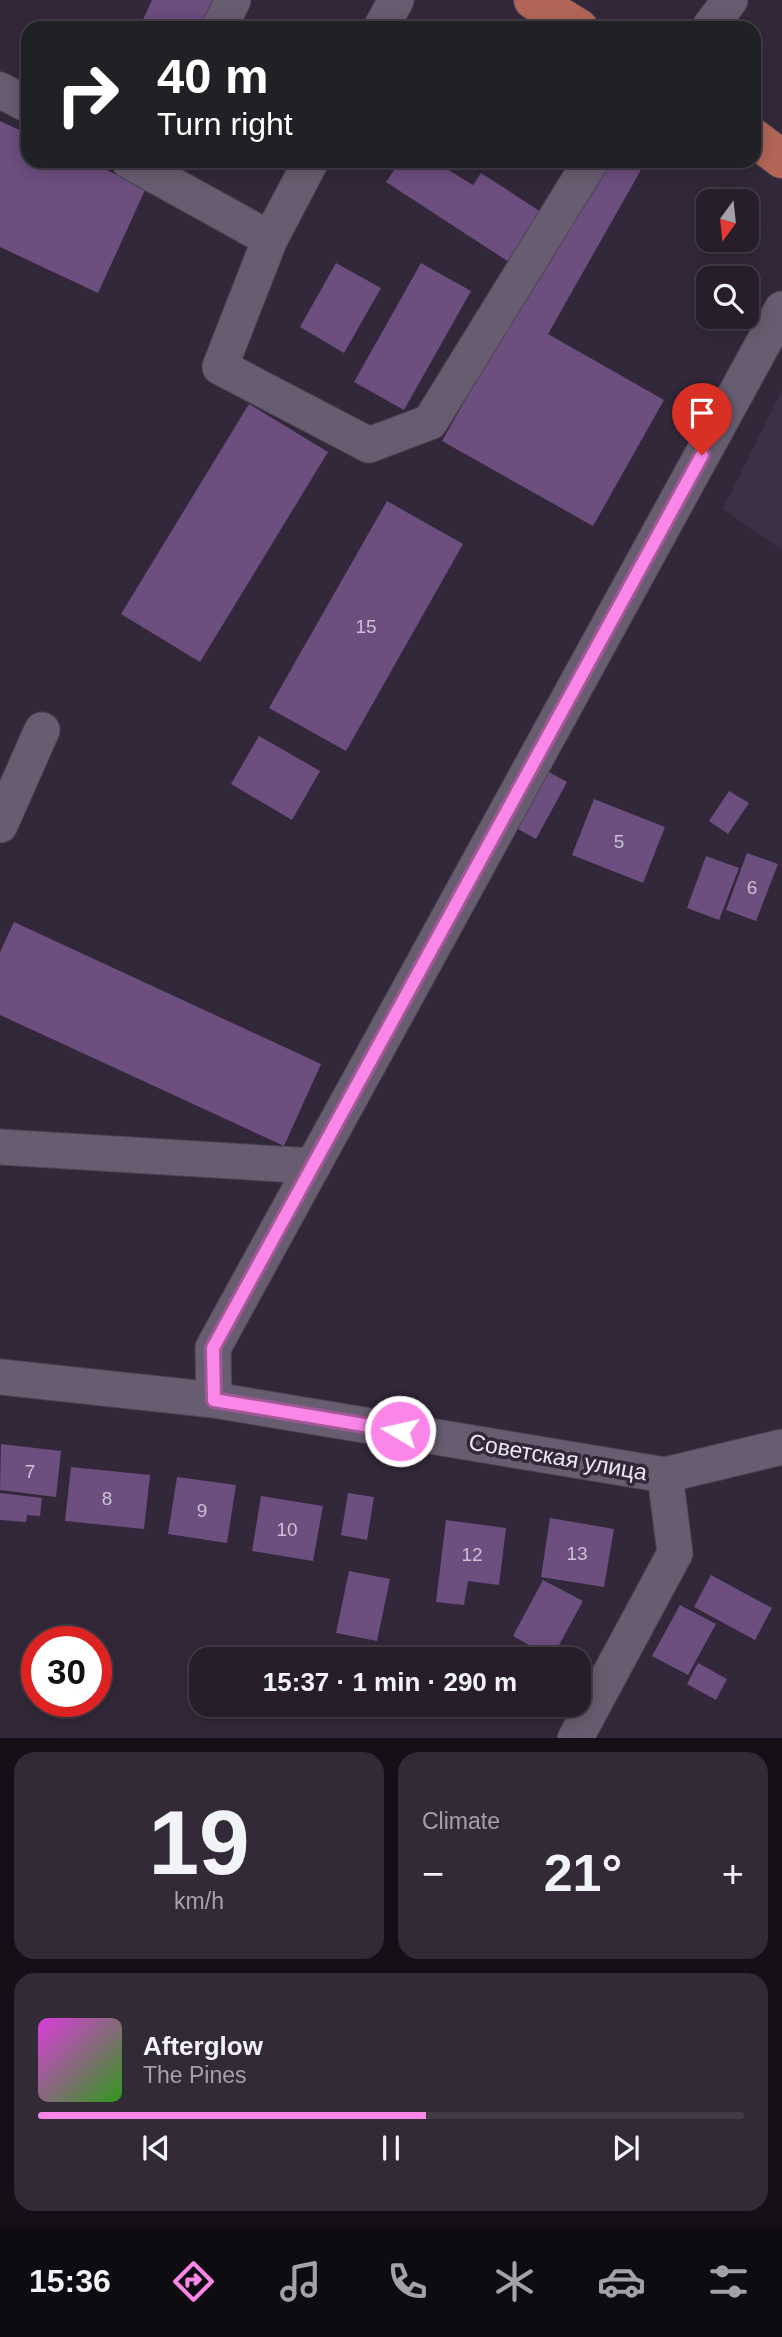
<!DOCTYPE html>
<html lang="en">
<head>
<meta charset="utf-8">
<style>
  :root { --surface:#261e2b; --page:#322b37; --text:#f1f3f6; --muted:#a4a2a9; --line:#423c47; --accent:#fa87e8 }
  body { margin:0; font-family:Helvetica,sans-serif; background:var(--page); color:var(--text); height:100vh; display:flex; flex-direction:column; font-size:26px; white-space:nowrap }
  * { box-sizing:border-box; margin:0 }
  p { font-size:23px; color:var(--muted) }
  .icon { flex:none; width:38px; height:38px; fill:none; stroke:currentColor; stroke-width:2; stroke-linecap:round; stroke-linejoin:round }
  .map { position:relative; height:1738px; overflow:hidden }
  .sheet { display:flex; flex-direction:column; gap:14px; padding:14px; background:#151018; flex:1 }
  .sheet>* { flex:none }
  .guide { position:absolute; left:21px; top:21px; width:740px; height:147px; border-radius:21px; box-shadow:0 4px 18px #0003,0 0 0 2px var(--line); background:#202124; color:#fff; overflow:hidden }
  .needle { width:46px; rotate:195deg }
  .tools { position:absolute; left:696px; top:189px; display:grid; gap:14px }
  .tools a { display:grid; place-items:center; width:63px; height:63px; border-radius:14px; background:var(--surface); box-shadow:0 4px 18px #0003,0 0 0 2px var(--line); font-size:35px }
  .speed { position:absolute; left:21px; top:1626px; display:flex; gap:14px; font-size:35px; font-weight:700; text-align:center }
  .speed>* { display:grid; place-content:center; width:91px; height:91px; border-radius:50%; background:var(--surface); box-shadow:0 4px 18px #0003,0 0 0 2px var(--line); line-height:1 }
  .speed .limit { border:10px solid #d22; background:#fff; color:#111 }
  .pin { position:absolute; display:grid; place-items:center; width:60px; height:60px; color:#fff; margin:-72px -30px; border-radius:50% 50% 50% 0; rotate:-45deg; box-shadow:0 0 7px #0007 }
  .pin .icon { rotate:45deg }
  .me { position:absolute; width:77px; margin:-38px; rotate:279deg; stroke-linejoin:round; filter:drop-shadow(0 0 5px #0008) }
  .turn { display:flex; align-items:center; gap:24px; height:147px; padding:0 21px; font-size:32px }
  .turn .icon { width:91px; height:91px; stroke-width:2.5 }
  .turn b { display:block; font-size:49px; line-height:60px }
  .big { font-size:52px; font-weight:800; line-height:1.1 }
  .sheet .widget { flex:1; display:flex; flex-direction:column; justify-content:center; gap:10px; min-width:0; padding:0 24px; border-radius:21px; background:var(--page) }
  .sheet .dial { align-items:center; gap:0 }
  .dial b { font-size:91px; line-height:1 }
  .song { display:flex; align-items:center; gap:21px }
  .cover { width:84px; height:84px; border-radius:10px; background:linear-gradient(135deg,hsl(300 70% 55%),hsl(110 70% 35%)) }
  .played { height:7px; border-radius:4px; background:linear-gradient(90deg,var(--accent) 55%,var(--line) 55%) }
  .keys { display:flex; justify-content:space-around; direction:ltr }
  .heat { display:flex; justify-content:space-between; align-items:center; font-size:38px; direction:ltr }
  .sheet .tiles { flex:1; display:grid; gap:14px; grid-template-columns:1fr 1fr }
  .widget:last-child { grid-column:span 2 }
  .trip { position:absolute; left:189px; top:1647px; width:402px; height:70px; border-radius:21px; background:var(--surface); box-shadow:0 4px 18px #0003,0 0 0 2px var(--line); font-weight:800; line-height:70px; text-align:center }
  .tab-bar { display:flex; height:112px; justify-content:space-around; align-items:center; background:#0f0c11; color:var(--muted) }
  .tab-bar .icon { width:49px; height:49px }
  .tab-bar .active { color:var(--accent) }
  .tab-bar b { font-size:32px; color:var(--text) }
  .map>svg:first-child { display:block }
  .built { fill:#3d3046 }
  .building { fill:#6c4e7f }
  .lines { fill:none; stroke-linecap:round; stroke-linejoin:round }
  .minor-casing { stroke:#4d4452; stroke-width:37 }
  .major-casing { stroke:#4d4452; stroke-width:40 }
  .minor { stroke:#685d70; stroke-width:35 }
  .major { stroke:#b36657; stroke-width:38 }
  .route-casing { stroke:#a25897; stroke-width:18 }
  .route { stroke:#fa87e8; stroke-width:12 }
  .labels { text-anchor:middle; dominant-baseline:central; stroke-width:7; stroke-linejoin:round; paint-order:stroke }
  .number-label { font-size:19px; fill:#cdc1d5 }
  .street-label { font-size:23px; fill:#ede7f2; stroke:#322839 }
</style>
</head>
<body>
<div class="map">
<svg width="782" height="1739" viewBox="0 0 782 1739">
  <rect width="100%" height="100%" fill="#322839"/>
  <path class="built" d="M782,390V550L723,509Z"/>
  <path class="building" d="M152,0H221L207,28H139Z
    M0,121L28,134V161H87L146,188L98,293L0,247Z
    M400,161H434L473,185L481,173L544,214L512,264L386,182Z
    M600,161H646L548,334L664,400L593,526L442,441Z
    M336,263L381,288L344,353L300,327Z
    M421,263L471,291L404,410L354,382Z
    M249,404L328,452L200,662L121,614Z
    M387,501L463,544L346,751L269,708Z
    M259,736L320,771L292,820L231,784Z
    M538,766L567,782L536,839L496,817Z
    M729,791L749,803L728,834L709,821Z
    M594,799L665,827L643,883L572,855Z
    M747,853L778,864L756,921L726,910Z
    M706,856L739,868L719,920L687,908Z
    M14,922L321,1064L284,1146L0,1015V952Z
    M1,1444L61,1451L56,1497L0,1490Z
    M71,1467L150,1475L144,1529L65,1521Z
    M177,1477L236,1485L227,1543L168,1534Z
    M0,1493L42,1498L40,1516L27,1515L26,1522L0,1520Z
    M348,1493L374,1497L367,1540L341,1535Z
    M261,1496L323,1506L313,1561L252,1551Z
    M550,1518L614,1529L604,1587L541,1577Z
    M446,1520L506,1528L499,1585L468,1581L464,1605L436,1602Z
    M349,1571L390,1579L377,1641L336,1633Z
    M711,1575L772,1608L755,1640L694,1607Z
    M543,1580L583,1601L552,1658L513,1636Z
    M680,1605L716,1624L688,1675L652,1656Z
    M698,1663L727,1679L716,1700L687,1684Z"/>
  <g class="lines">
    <g class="minor-casing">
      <path id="minor" d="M219,28L233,0
        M381,28L396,0
        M709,28L730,0
        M0,90L28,105
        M129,161L270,239
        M311,161L270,239L220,367L369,445L430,422L591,161
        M0,825L42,730
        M0,1147L313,1166
        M0,1377L214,1400L665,1475L782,1447
        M214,1400L213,1348L782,309
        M575,1739L675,1553L665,1475"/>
    </g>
    <g class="major-casing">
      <path id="major" d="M533,0L579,28
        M754,138L782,159"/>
    </g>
    <use href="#minor" class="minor"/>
    <use href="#major" class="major"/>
  </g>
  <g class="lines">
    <g class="route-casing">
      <path id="route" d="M400,1431L214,1400L213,1348L702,455"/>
    </g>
    <use href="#route" class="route"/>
  </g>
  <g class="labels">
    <g class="number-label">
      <text x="366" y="626">15</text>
      <text x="619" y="841">5</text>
      <text x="752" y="887">6</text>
      <text x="30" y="1471">7</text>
      <text x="107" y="1498">8</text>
      <text x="202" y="1510">9</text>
      <text x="287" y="1529">10</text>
      <text x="577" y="1553">13</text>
      <text x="472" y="1554">12</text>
    </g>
    <g class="street-label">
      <text transform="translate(558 1457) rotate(10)">Советская улица</text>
    </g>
  </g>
</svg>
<div class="tools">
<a><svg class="needle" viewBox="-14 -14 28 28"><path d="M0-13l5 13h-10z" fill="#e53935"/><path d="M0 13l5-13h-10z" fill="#a4a2a9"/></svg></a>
<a><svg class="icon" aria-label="search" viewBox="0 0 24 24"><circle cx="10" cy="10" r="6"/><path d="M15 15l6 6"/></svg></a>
</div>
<div class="speed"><div class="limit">30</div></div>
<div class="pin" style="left:702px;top:455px;background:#d93025"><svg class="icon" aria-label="arrive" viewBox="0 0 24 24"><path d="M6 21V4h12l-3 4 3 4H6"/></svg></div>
<svg class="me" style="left:400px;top:1431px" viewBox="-20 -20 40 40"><circle r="17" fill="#fa87e8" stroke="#fff" stroke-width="3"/><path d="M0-11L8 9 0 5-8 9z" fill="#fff"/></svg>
<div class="trip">15:37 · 1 min · 290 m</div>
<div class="guide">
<div class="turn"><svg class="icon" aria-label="right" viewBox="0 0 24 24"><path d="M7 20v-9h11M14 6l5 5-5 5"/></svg><div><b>40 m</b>Turn right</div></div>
</div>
</div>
<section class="sheet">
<div class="tiles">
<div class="widget dial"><b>19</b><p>km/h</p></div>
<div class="widget"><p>Climate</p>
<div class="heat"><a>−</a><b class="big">21°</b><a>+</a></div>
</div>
<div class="widget">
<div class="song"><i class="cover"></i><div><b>Afterglow</b><p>The Pines</p></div></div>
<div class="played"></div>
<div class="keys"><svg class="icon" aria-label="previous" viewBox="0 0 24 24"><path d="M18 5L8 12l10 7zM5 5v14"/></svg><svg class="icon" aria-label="pause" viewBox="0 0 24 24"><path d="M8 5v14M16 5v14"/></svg><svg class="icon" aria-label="next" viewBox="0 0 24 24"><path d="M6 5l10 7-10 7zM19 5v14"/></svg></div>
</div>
</div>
</section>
<nav class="tab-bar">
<b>15:36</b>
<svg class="icon active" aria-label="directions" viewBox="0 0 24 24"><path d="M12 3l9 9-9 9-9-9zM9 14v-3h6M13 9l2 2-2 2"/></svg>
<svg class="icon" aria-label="music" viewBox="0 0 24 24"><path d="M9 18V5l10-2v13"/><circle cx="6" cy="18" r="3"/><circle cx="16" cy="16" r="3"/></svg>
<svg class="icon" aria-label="phone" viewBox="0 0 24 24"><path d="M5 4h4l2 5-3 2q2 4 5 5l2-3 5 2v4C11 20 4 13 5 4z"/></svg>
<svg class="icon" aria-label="climate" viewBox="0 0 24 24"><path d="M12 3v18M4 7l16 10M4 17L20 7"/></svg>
<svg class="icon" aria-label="car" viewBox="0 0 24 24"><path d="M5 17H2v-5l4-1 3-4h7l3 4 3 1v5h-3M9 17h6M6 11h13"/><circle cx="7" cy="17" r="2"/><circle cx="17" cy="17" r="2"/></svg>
<svg class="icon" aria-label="filters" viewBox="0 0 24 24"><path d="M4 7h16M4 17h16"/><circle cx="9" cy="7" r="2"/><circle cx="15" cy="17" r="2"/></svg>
</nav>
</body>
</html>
